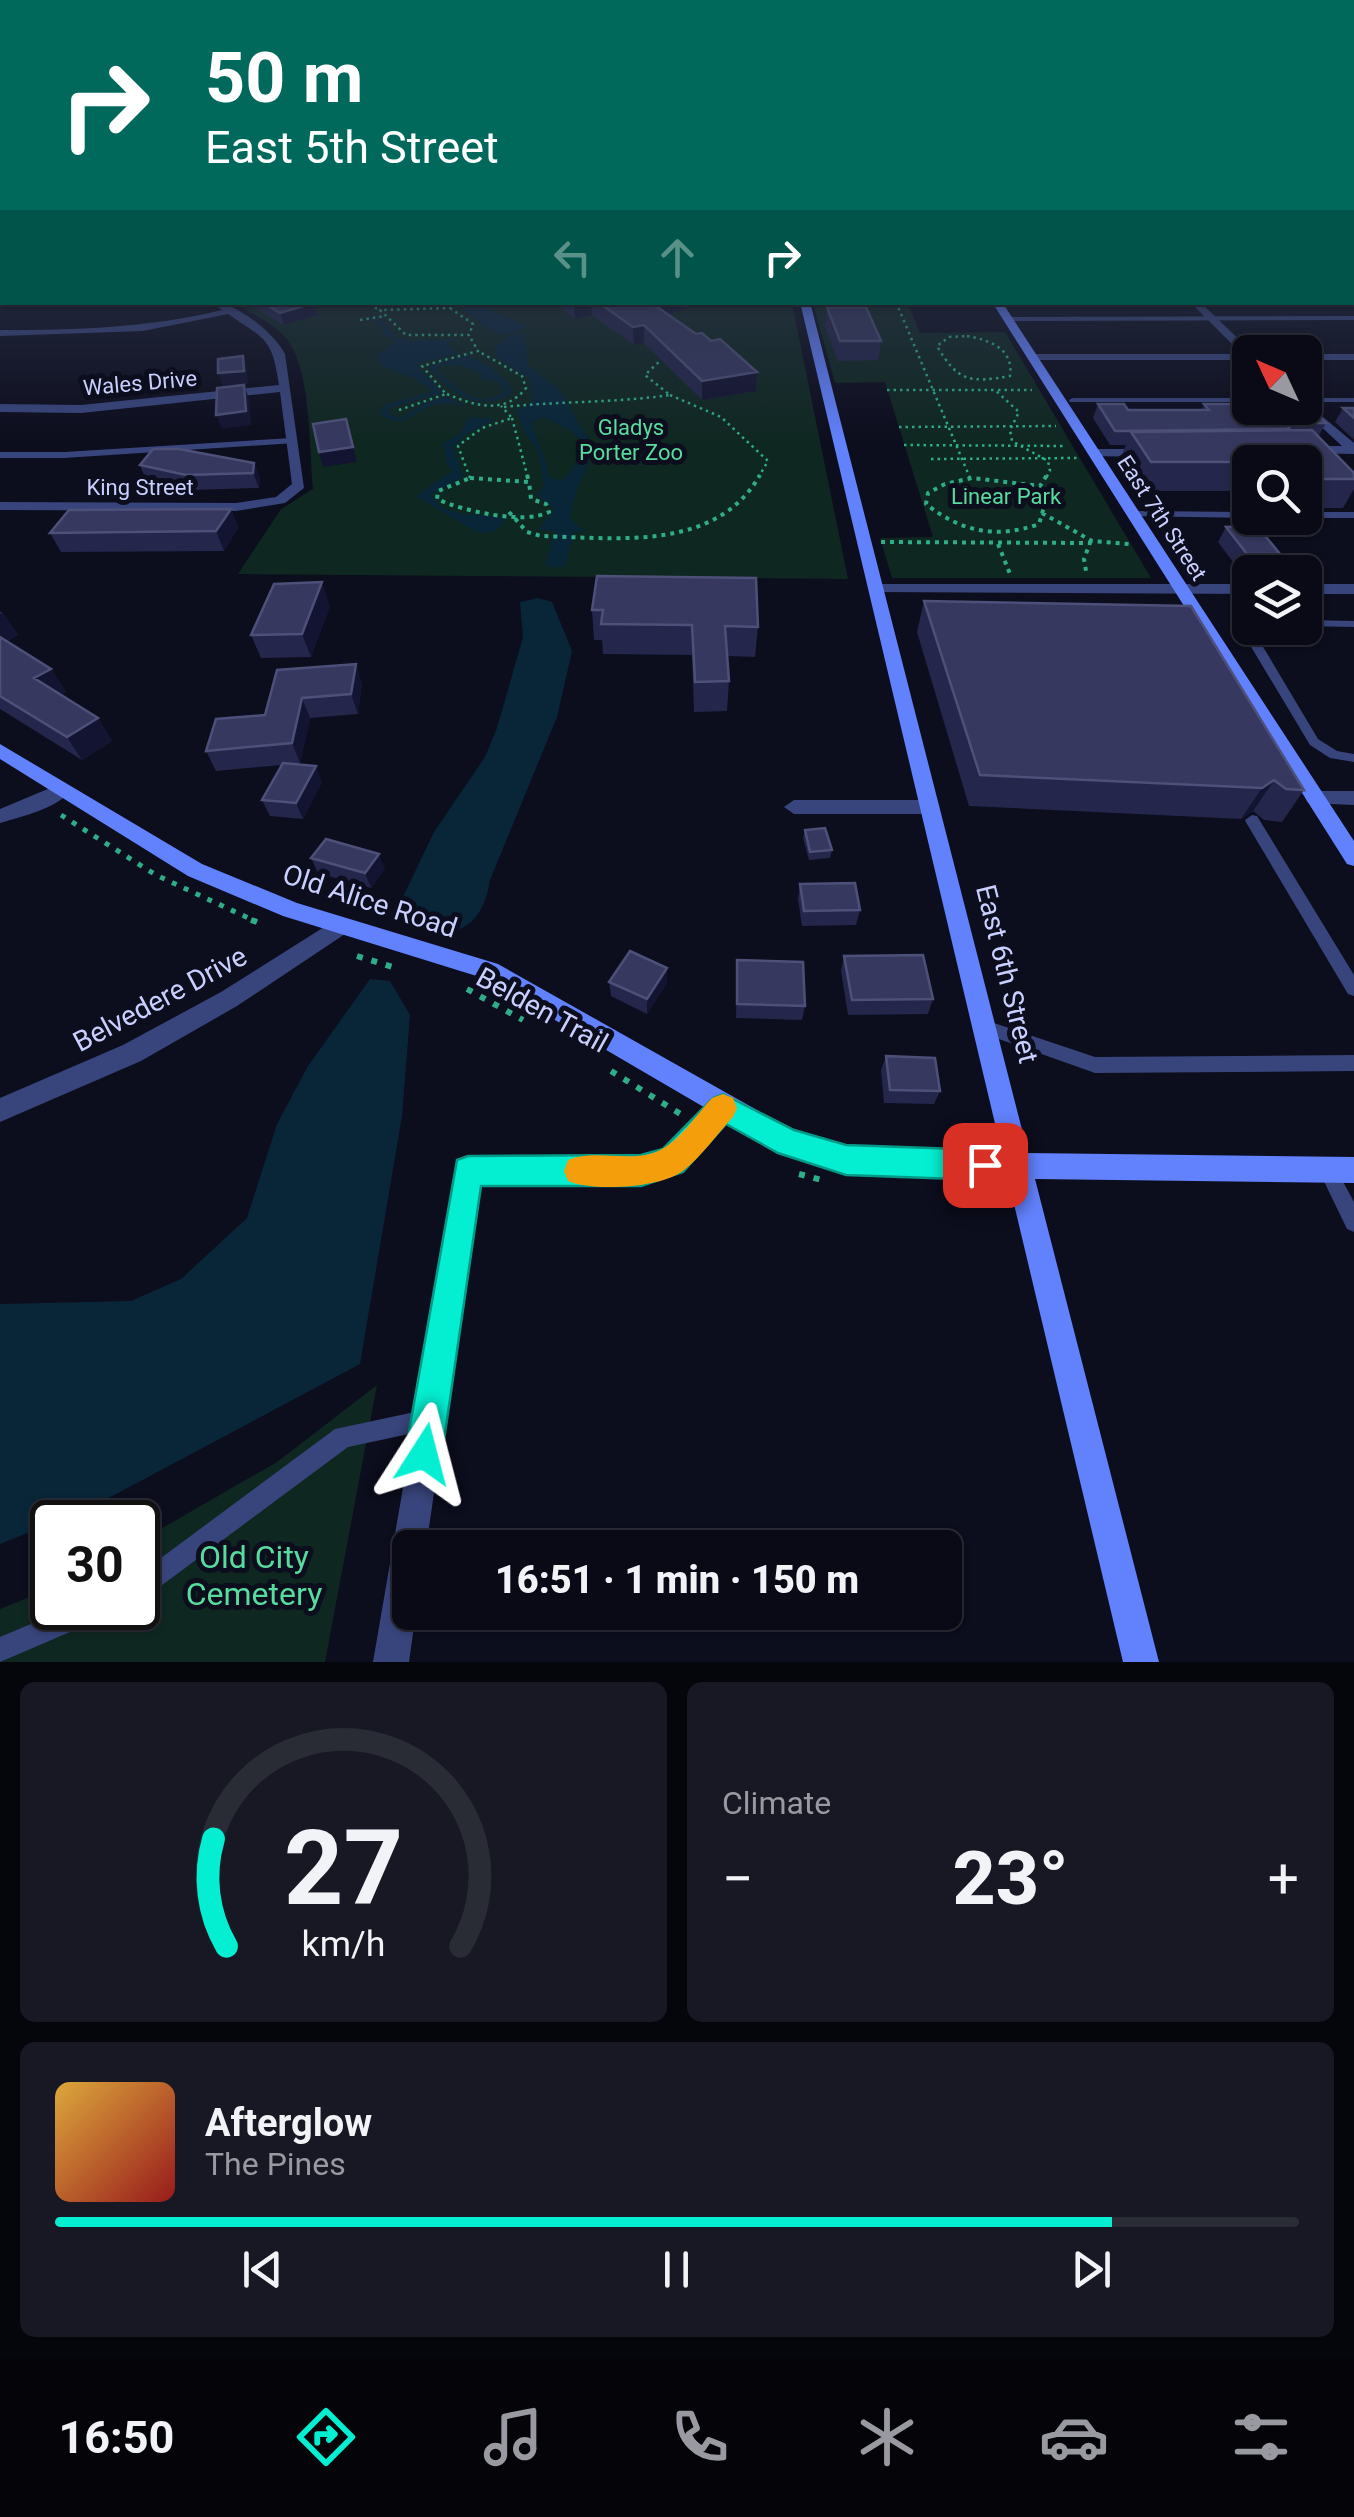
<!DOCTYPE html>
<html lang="en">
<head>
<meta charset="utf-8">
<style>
  :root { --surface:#090a16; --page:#171823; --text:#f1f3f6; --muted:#999aa1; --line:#292b35; --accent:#04efd1 }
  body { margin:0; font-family:Roboto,sans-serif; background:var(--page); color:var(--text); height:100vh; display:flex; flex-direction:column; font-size:38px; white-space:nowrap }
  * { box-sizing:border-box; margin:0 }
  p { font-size:32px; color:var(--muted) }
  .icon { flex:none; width:55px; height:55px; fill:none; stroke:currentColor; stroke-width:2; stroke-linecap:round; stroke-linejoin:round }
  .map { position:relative; height:1662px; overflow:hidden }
  .side { display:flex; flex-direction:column; gap:20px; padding:20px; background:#05060c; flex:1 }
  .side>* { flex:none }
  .guide { position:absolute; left:0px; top:0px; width:1355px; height:305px; box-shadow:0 2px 8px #0004,0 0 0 2px var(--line); background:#00695c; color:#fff; overflow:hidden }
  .needle { width:65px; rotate:314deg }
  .buttons { position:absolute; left:1232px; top:335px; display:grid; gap:20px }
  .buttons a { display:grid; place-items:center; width:90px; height:90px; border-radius:15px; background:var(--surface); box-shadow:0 2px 8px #0004,0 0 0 2px var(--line); font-size:50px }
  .speed { position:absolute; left:30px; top:1500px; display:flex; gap:20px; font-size:50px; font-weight:700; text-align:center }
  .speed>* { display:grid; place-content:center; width:130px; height:130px; border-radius:50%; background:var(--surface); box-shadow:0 2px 8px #0004,0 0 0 2px var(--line); line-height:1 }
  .speed .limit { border:5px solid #111; border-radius:15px; background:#fff; color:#111 }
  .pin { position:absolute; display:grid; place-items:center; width:85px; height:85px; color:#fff; margin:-42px; border-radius:20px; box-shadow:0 5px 15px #0006 }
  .me { position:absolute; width:110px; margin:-55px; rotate:9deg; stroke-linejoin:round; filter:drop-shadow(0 0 8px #0008) }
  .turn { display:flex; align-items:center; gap:35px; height:210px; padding:0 40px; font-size:45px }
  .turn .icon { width:130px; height:130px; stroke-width:2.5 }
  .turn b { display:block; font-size:70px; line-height:85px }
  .lanes { display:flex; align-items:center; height:95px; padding:0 40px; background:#0003; justify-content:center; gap:50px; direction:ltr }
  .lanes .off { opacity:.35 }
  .big { font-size:75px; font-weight:800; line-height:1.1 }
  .side .card { flex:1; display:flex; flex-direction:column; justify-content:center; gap:15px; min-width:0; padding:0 35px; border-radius:15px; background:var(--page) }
  .side .dial { align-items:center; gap:0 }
  .dial svg { height:260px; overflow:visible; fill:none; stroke:var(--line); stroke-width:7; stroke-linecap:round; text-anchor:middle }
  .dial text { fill:var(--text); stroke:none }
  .song { display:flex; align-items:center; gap:30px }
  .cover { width:120px; height:120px; border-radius:15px; background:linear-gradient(135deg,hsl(40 70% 55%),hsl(0 70% 35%)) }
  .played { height:10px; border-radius:5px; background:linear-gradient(90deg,var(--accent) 85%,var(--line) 85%) }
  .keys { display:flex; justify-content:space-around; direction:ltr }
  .heat { display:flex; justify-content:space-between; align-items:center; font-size:55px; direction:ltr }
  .side .tiles { flex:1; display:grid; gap:20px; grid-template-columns:1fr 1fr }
  .card:last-child { grid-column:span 2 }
  .trip { position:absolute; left:392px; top:1530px; width:570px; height:100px; border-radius:15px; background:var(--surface); box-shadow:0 2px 8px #0004,0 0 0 2px var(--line); font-weight:800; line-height:100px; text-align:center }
  .tabs { display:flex; height:160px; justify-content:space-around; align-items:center; background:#040409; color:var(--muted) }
  .tabs .icon { width:70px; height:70px }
  .tabs .selected { color:var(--accent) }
  .tabs b { font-size:45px; color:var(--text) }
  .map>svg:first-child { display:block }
  .green { fill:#0f2721 }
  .water { fill:#092639; fill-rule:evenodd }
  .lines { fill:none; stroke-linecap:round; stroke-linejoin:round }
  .canal { fill:#092639; fill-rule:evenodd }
  .path-far3 { stroke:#2fad88; stroke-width:2.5; stroke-dasharray:2.5 4; stroke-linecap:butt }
  .path-far2 { stroke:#2fad88; stroke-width:4; stroke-dasharray:4 5; stroke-linecap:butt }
  .path-far1 { stroke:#2fad88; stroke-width:5; stroke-dasharray:5 8; stroke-linecap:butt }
  .path { stroke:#2fad88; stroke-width:6; stroke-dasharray:6 9; stroke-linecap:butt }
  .service { fill:#38457c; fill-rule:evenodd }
  .minor { fill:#38457c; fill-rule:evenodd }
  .tertiary { fill:#38457c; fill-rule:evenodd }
  .secondary { fill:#6281fc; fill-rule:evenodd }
  .wall { fill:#24264b }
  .shaded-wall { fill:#131431 }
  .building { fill:#36385f; stroke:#4d5078; stroke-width:2.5 }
  .route { fill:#04efd1; stroke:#039b88; stroke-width:2.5 }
  .slow { fill:#f59e0b }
  .labels { text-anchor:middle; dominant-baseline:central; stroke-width:10; stroke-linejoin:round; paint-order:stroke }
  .far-street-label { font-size:22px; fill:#c9cffe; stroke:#0c0d1d }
  .far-park-label { font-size:22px; fill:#58dc9d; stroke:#0c0d1d }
  .street-label { font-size:28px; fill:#c9cffe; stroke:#0c0d1d }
  .near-park-label { font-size:32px; fill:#58dc9d; stroke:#0c0d1d }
</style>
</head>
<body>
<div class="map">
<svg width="1354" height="1662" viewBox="0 0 1354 1662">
  <rect width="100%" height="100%" fill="#0c0d1d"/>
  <path class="green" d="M234,303H792L848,579L238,574L281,509L313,489C309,450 312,367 285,337C272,323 251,313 234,303Z
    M813,303H908L920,333L1005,332L1151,578H892L880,538L933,537L885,382L835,383Z
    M377,1385L325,1662H0V1609L52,1588V1608H138V1542L277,1462Z"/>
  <path class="water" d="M369,303H474L526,326C488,352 483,311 450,305C424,300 395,305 369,303Z
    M380,318L395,337L409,341L452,339L454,341L448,343L457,354L422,362L418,367L443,393L389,408V414L401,418L427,402L446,397L464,405C454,406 447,402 438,404C415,408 406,432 382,415L380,410L387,404L432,392C412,371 394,377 377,360L376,356L396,341L382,334L384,329L376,321H366Z
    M524,333L528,365L562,392L579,425L595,446C587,472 572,492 570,519L586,532L538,530L554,509L536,495L544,486L538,450L526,435L516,411L534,401L529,379L497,358L494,348L508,336ZM543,417L573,432L581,443L575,466L563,480L549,478C546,454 538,444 532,423Z
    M465,355C482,359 507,377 513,393C477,414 452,394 429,367ZM440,365L463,366L482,375L478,379L497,381L505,391C477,411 456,387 436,370Z
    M470,417L496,419L465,435L453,447L463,477L431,495C447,521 482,512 506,519C499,531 491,535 477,532L416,496L453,470L447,465L443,444L459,434Z
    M538,598L552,602L572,651L557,717L490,880C482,931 450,945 407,918L402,899L434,832L485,757L497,728L523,637L520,602Z
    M370,979L390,981L410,1015L402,1116L360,1364L90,1508L0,1544V1304L131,1301L181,1279L247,1218L277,1124L308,1066Z"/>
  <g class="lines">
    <path class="canal" d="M564,525L574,531L566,563L563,567H549L546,563L554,531Z"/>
    <path class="path-far3" d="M363,302L380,310
      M896,302L970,478
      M450,308L473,324L469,335H406L380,310Z
      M360,320L385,316
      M967,336C990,340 1014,349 1010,376C970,383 958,382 937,346L949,337Z
      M887,390H995L1019,412L1010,430L1012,441L1048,461L1050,471L1046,478
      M998,390H1032
      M447,394C475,406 505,415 526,388L522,376L478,351
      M670,395L721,417L768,461L758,478
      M504,407C560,401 615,403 670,395L645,375L663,358
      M399,410L446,394L422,366L478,351L469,335
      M512,418L528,478
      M899,427L1056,426
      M904,445L1066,446
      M931,459L1078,458
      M470,478L458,446L482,428L512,418L501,406"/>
    <path class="path-far2" d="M527,475L529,482
      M470,478L529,482L531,499L546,504L549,512C524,525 463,511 437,499L438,491Z
      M1029,488L1044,507L1039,524C997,539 961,532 926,504L928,493L945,484L972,478L1040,486L1047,475
      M509,512L527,532L541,536C617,538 716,552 760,475
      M1042,513L1092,541L1129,544
      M881,542L1090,543L1084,559L1086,571
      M998,544L1010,574"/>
    <path class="path-far1" d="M61,815L156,875L257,922"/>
    <path class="path" d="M251,920L257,922
      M357,956L399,969
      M467,989L523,1020
      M611,1071L682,1115
      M799,1174L822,1180"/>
    <path class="service" d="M1352,255H1354V259H1352Z
      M1354,316V320L1008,321L1005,319L1008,317Z
      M1073,398H1250V402H1070L1069,400Z
      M1305,398H1354V402H1305Z
      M292,438L295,439V443L64,458H0V452H64Z
      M1133,511L1250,512L1251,518L1130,516V512Z
      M1305,512H1354V518H1305Z
      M1250,619V628H1253V630L1318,739L1337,751L1354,754V762L1330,758L1310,745L1241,630L1246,620Z
      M1305,620L1354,621V627L1305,626Z
      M1252,815L1257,816L1354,975V996L1348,994L1247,824L1245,820Z
      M985,1020L1095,1057L1354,1055V1071L1095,1073L979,1032L977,1027L979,1022Z
      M1328,1162L1334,1165L1354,1202V1232L1347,1229L1319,1171L1322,1165Z
      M429,1409L437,1412L440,1420L437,1428L348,1447L146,1597L138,1601V1575L335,1429Z
      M69,1608H108L105,1617L0,1662V1637Z"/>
    <path class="minor" d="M1352,270L1354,271V277L1352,276Z
      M0,272H2V278H0Z
      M212,302C236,302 274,333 285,354L304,488L285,503L236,511L0,510V502L236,503L276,497L292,484L280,392L81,413L0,412V404L81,405L279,385C272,338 266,340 228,314L143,331L0,336V330C75,330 149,328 222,310Z
      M1190,302H1200L1252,352L1250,360H1033L1028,357L1033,354H1242Z
      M1305,354H1354V360H1305Z
      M1305,402L1354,443V454L1302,453V447L1306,446H1342L1301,408H1305Z
      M1094,449H1147L1153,453L1147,457L1090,456V450Z
      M876,584H1250V594L871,592V586Z
      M1305,584H1354V594H1305Z
      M62,783L72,790C55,809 24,816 0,823V809Z
      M1315,791H1354V805L1308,803L1305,798L1308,793Z
      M794,800H930L940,807L930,814H794L784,807Z
      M340,917L348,920L351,926L348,932L237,1006L141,1061L0,1122V1098L123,1045L221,992Z
      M723,1095L732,1099L736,1107L732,1115L681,1170C620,1195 545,1184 479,1184L426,1548H410V1612H416L409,1662H373L459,1162L468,1158H641L664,1151L714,1099Z"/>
    <path class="tertiary" d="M0,228H2V232H0Z
      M1352,229H1354V233H1352Z"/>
    <path class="secondary" d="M800,302H810L1028,1153L1354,1157V1183L1035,1179L1159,1662H1123L1008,1179L847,1173L779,1151L483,978L283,916L188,876L0,759V744L202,864L297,903L498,964L794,1131L847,1147L1002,1153Z
      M992,302H1002L1354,841V866L1347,864Z"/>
  </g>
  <path class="wall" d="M244,302L314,303L317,315L284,325Z
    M553,302H690L686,309L667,315L757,372L756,391L702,400L644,343L634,345L592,315L575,319Z
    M827,307L881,341L878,360L838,361L825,326Z
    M1098,404L1128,410H1202L1204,404L1326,423L1318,437L1354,473V489L1343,508H1305V462H1250V500L1244,491H1139L1120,460L1126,445H1110L1093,418Z
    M1343,408H1354V440L1335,422Z
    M254,463L260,478L259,488L192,490L146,480L140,465Z
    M231,509L238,528L224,551L61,552L50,533Z
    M1226,527L1280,554L1271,570H1239L1218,542Z
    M597,576L758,627L755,657L727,656L729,681L727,711L694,712L692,655L603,654L602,640H594L592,610Z
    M924,601L1304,790L1282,822L1264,820L1253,811L1241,819L969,806L917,632Z
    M330,606L311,657L261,658L251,635Z
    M0,611L3,613L18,635L7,641L51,669L66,692L60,695L98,718L112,741L82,760L0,709Z
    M277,670L362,683L358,714L310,718L300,763L293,764L322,782L303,819L270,816L262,800L282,765L216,771L206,751L265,715Z
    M805,830L832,850L830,858L809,860L803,838Z
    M311,858L385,869L371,888L318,873Z
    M800,884L860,910L856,925L802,926L798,899Z
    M844,956L933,999L928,1014L848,1015L841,971Z
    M737,960L805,1006L802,1020L736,1018Z
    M609,982L667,983L647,1014L611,996Z
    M886,1056L940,1091L934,1104L884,1103L881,1070Z"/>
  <path class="shaded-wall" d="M574,302H591L592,315L575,319Z
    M690,302L686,309L649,320V303Z
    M314,303L317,315L284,325L280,313Z
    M644,325V343L634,345L633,327Z
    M243,356L247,370L248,384L223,387L218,373Z
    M757,372L756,391L702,400V381Z
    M244,385L249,399L251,425L222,429L216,415Z
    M346,419L357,462L323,467L319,452Z
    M254,463L260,478L259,488L253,473Z
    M231,509L238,528L224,551L216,531Z
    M322,582L330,606L311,657L302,634Z
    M3,613L18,635L0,644V614Z
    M356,664L362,683L358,714L351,694Z
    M51,669L66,692L49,701L34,678Z
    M302,698L310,718L300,763L292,743Z
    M98,718L112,741L82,760L67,737Z
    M316,766L322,782L303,819L296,803Z
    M1274,780L1253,811L1241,819L1262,788Z
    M379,854L385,869L371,888L365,873Z
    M667,968V983L647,1014V999Z"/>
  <path class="building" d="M262,302H313L314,303L280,313Z
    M598,302H650L696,334L702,333L711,341L720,339L757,372L702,381L644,325L633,327Z
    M827,307H866L881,341H840Z
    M243,356L244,371L218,373V359Z
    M244,385L246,411L216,415L217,388Z
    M1098,404H1124L1128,410H1209L1204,404H1250V408H1305V404L1326,423H1285L1290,429L1115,431Z
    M1343,408H1354V418Z
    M346,419L353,447L319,452L313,424Z
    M1312,430L1354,473V479H1305V462H1151L1131,432Z
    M153,449H179L254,463L253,473L186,475L140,465Z
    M231,509L216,531L50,533L69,510Z
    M1257,526L1280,554H1247L1226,527Z
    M597,576L756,578L758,627L725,626L729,681L695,682L692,625L601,624L603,610H592Z
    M322,582L302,634L251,635L274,584Z
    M924,601L1191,606L1304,790L1286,789L1274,780L1262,788L980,775Z
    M0,637L51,669L34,678L98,718L67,737L0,696Z
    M356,664L351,694L302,698L292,743L206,751L216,719L265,715L277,670Z
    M283,763L316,766L296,803L262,800Z
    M825,828L832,850L810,852L805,830Z
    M326,839L379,854L365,873L311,858Z
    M855,883L860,910L804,911L800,884Z
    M630,951L667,968L647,999L609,982Z
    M923,955L933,999L852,1000L844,956Z
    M737,960L803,962L805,1006L737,1004Z
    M886,1056L935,1058L940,1091L890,1090Z"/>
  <linearGradient id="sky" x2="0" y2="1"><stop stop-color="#070710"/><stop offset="0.47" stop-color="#2e354c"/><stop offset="1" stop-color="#2e354c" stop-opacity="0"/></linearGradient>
  <rect width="1354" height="442" fill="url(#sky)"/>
  <path class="route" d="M723,1094L794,1130L846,1145L985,1150L996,1155L1000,1165L996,1176L985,1180L846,1175L778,1153L726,1124L683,1172L641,1186H481L442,1454L436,1467L424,1473L411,1467L405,1454L457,1160L468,1156L641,1155L663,1149L713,1098Z"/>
  <path class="slow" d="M723,1094L733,1098L737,1108L733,1117C717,1134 702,1156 684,1170C662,1188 594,1192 568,1181L564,1171L568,1160C598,1148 634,1165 662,1149C681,1139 698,1113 712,1098Z"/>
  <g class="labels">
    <g class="far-street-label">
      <text transform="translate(140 383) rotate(-5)">Wales Drive</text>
      <text x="140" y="487">King Street</text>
      <text transform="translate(1162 518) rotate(57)">East 7th Street</text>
    </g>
    <g class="far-park-label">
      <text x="631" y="427">Gladys<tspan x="631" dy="25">Porter Zoo</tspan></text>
      <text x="1006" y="496">Linear Park</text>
    </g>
    <g class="street-label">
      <text transform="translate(370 901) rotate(18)">Old Alice Road</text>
      <text transform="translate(1007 974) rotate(76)">East 6th Street</text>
      <text transform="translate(160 999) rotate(-28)">Belvedere Drive</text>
      <text transform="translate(542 1010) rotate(29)">Belden Trail</text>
    </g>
    <g class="near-park-label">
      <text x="254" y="1557">Old City<tspan x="254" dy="37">Cemetery</tspan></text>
    </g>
  </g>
</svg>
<div class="buttons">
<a><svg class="needle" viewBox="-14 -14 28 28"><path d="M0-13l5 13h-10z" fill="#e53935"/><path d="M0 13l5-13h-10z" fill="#999aa1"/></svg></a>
<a><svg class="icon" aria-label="search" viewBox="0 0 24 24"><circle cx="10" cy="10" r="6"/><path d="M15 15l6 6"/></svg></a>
<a><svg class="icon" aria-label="layers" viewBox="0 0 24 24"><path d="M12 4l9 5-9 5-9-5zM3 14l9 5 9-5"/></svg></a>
</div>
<div class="speed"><div class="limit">30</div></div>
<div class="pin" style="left:985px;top:1165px;background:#d93025"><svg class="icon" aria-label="arrive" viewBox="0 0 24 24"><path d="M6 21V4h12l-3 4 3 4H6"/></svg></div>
<svg class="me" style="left:424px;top:1454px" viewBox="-20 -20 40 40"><path d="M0-17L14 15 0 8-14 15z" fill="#04efd1" stroke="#fff" stroke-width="4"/></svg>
<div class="trip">16:51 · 1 min · 150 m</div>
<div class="guide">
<div class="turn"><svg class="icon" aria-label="right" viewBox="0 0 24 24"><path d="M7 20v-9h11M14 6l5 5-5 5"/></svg><div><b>50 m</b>East 5th Street</div></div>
<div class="lanes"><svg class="icon off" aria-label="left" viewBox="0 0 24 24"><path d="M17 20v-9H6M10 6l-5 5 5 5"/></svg><svg class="icon off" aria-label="ahead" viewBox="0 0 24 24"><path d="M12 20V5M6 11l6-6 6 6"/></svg><svg class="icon" aria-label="right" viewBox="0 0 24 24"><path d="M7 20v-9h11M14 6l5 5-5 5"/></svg></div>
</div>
</div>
<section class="side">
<div class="tiles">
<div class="card dial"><svg viewBox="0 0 100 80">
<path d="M14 69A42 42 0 1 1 86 69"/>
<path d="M14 69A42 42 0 0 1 10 36" stroke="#04efd1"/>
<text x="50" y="56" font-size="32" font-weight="700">27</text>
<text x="50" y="72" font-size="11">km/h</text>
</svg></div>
<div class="card"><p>Climate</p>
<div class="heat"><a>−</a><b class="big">23°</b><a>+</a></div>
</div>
<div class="card">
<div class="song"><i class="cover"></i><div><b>Afterglow</b><p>The Pines</p></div></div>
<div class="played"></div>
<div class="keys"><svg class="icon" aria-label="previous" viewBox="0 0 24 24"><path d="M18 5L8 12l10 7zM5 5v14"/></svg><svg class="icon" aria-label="pause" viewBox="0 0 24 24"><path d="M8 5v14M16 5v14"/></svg><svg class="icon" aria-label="next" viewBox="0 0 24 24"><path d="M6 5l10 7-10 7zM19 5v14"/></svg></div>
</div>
</div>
</section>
<nav class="tabs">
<b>16:50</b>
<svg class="icon selected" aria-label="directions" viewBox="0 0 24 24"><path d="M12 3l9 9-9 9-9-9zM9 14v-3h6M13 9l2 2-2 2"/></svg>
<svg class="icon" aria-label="music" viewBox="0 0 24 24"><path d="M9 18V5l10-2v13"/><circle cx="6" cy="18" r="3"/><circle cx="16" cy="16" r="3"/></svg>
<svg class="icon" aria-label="phone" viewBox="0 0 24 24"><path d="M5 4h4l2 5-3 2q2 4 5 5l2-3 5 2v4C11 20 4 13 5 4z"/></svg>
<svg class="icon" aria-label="climate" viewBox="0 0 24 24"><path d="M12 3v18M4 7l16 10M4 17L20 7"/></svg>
<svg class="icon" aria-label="car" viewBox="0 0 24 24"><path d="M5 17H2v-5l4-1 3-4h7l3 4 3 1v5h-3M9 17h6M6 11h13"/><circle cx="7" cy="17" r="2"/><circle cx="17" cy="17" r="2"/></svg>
<svg class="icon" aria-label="filters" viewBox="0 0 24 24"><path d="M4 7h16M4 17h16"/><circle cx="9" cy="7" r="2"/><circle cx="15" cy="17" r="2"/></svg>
</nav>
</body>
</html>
